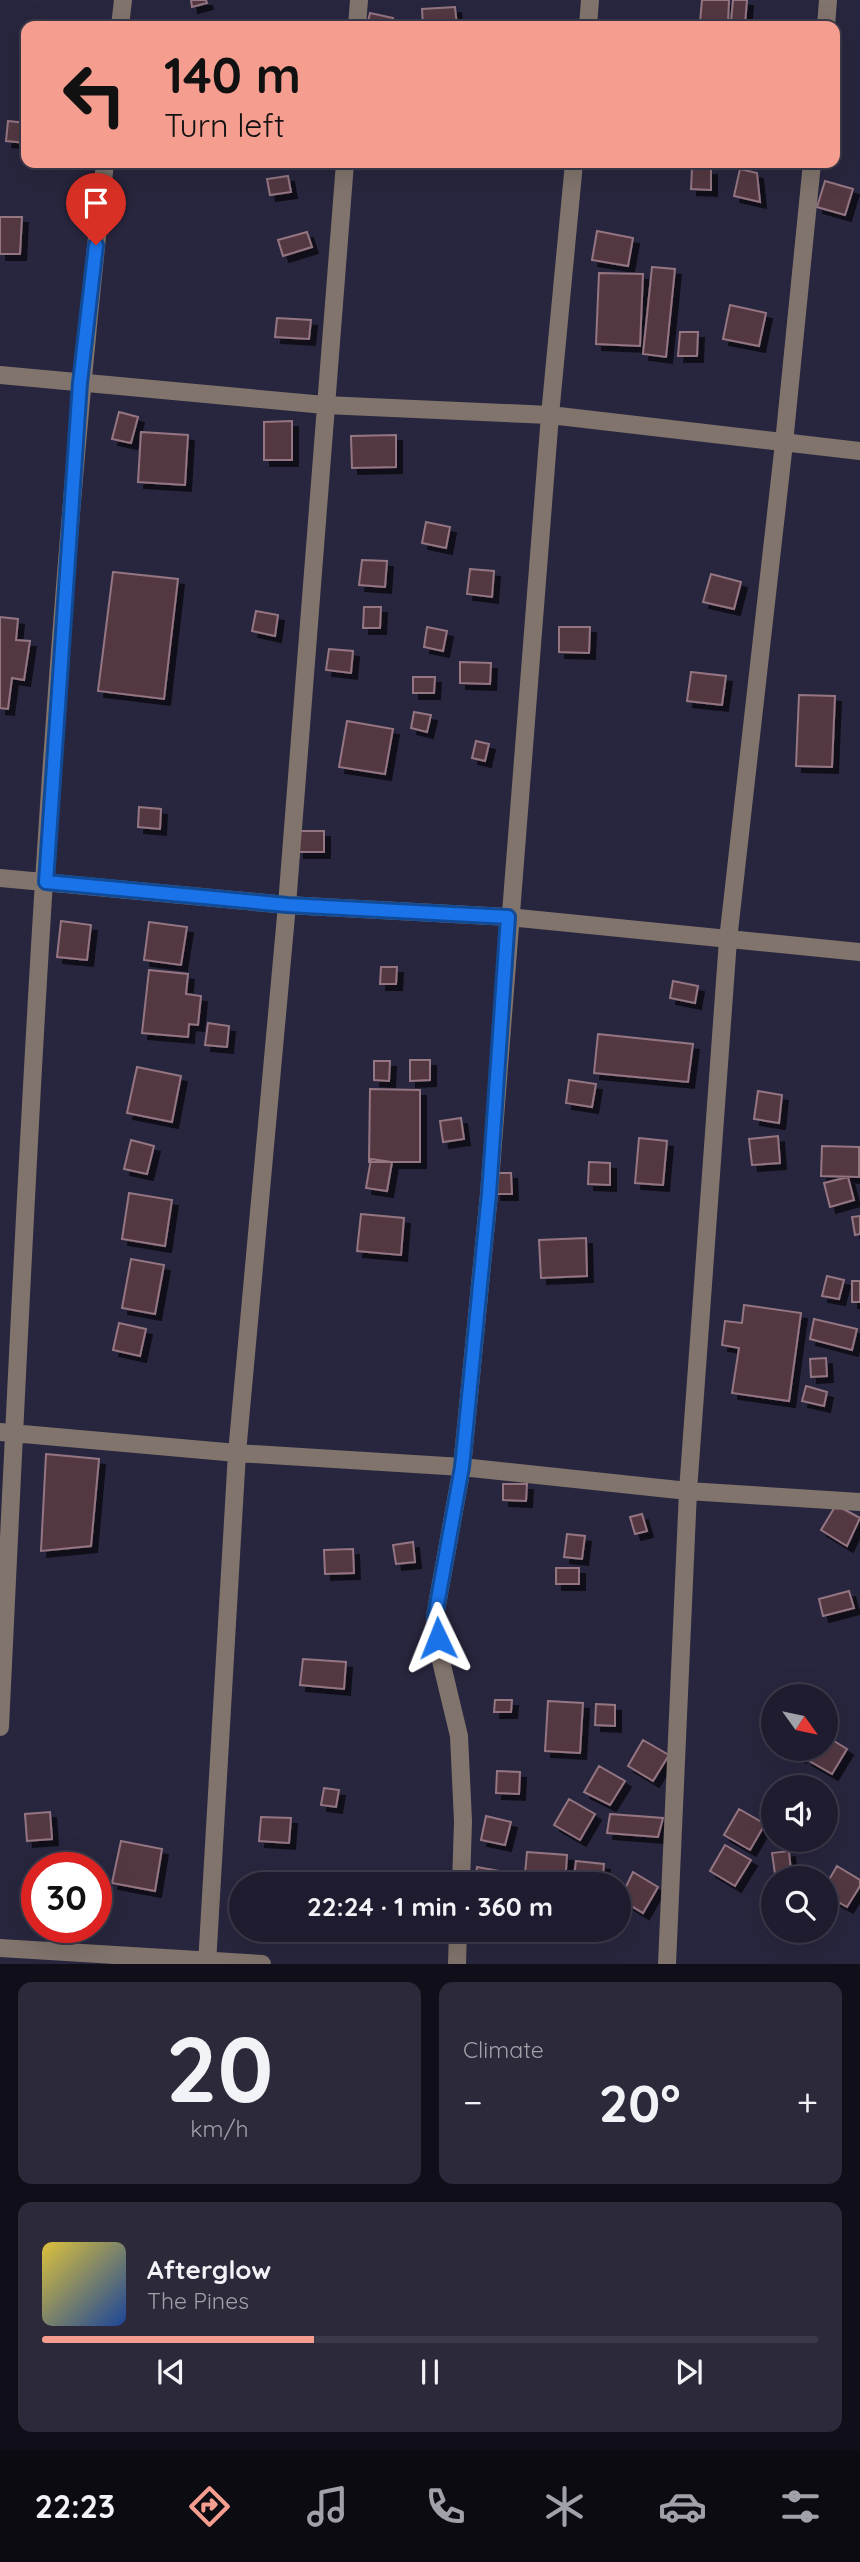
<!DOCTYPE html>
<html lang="en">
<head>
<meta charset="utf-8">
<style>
  :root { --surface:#1e1c2e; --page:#2b293a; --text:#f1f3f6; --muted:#a1a1aa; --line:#3c3a4a; --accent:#f59d8f }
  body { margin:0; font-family:Quicksand,sans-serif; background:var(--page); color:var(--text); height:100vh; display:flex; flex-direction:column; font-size:26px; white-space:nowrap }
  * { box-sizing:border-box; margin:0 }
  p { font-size:23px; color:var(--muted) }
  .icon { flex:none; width:38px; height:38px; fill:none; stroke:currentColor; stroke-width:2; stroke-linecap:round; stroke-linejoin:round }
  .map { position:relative; height:1964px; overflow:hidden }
  .side { display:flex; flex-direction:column; gap:18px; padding:18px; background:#100f19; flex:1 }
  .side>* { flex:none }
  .hud { position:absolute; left:21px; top:21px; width:819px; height:147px; border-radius:14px; box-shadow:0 7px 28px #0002,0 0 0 2px var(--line); background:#f59d8f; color:#111; overflow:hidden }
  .needle { width:46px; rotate:123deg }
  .controls { position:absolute; left:761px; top:1684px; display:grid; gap:14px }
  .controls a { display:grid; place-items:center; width:77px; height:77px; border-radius:50%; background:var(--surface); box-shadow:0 7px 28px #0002,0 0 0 2px var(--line); font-size:35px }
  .speed { position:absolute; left:21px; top:1852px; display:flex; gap:14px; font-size:35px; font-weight:700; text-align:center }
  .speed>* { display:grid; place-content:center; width:91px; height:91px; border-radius:50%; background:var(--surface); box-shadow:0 7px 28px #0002,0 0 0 2px var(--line); line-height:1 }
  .speed .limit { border:10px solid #d22; background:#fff; color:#111 }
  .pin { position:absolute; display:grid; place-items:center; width:60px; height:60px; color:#fff; margin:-72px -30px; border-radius:50% 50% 50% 0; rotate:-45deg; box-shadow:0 0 7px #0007 }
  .pin .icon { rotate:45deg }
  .me { position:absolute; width:77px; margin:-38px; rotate:358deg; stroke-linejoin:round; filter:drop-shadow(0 0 5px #0008) }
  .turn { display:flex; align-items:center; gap:24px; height:147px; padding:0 28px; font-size:32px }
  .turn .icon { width:91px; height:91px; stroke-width:2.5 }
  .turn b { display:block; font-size:49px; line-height:60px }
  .big { font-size:52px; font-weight:700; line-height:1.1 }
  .side .card { flex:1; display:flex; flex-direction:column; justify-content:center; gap:10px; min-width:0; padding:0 24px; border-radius:14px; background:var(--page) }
  .side .dial { align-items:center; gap:0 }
  .dial b { font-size:91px; line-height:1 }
  .song { display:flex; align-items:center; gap:21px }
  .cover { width:84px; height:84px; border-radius:10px; background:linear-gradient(135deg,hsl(50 70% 55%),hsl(220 70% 35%)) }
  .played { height:7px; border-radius:4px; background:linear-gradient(90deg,var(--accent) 35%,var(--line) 35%) }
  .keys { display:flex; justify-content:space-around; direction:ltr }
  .heat { display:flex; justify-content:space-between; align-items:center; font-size:38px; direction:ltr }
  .side .tiles { flex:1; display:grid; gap:18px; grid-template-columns:1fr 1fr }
  .card:last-child { grid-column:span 2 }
  .trip { position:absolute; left:229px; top:1872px; width:402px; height:70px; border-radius:35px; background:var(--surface); box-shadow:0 7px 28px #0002,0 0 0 2px var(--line); font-weight:700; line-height:70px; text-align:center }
  .menu { display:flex; height:112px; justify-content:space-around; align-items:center; background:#0c0b12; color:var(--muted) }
  .menu .icon { width:49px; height:49px }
  .menu .current { color:var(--accent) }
  .menu b { font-size:32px; color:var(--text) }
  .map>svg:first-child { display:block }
  .building { fill:#533843; stroke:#947582; stroke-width:2; filter:url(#shadow) }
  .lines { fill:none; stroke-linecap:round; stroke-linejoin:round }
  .minor { stroke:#80746c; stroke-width:18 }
  .route-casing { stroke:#114b97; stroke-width:18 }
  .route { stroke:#1a73e8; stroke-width:12 }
</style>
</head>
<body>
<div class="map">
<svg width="860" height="1964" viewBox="0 0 860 1964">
  <defs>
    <filter id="shadow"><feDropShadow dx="6" dy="6" stdDeviation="0" flood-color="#0009"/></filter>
  </defs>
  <rect width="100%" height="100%" fill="#28263e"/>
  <path class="building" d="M191,0H206L207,3L192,7Z
    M702,0H729L728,24L700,22Z
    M733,0H747L745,24L731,22Z
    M455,7L457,26H423L422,9Z
    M370,13L393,18L391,26H367Z
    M8,121L26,123V143L6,141Z
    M692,169H711V190L691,189Z
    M740,169L757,173L760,202L734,196Z
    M288,176L291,192L270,195L267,179Z
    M825,181L853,189L845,215L817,207Z
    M0,217H22L20,254H0Z
    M597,231L633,238L628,266L592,260Z
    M307,232L312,247L283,256L278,240Z
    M652,267L675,269L666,357L643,354Z
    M599,273L643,274L640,346L596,344Z
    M730,305L766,313L759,346L723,339Z
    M277,318L311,320L309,339L275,337Z
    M680,332H698L697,356H678Z
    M119,412L138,417L131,443L112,439Z
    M292,421V460H264V422Z
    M141,432L188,435L185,485L138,482Z
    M396,435V467L352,468L351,436Z
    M426,522L450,527L446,548L422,543Z
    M362,560L387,561L385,587L359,585Z
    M470,569L494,571L492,597L467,594Z
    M113,572L178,579L164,699L98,691Z
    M711,574L741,582L734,609L703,602Z
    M364,607H381L380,628H363Z
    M256,611L278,615L275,636L252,631Z
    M0,617L18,619L16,640L30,641L24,680L12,678L8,709L0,708Z
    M427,627L447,631L443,651L424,647Z
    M559,627H590L589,653L559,652Z
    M329,649L353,651L351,673L326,670Z
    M460,662L491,663L490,684L460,683Z
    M691,672L726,676L722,705L687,701Z
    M413,677H435L434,693H413Z
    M799,695L835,696L832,767L796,766Z
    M414,712L431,715L427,732L411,728Z
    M347,721L393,729L385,774L339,767Z
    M476,741L489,744L485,761L472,758Z
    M139,807L161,809L160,829L138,827Z
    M298,831H324V852H298Z
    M61,921L91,925L87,960L57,957Z
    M149,922L187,927L181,965L144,960Z
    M381,967H397L396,984H380Z
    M149,970L188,974L186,994L201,996L198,1025L189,1024L188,1037L142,1033Z
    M673,981L698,986L695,1003L670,998Z
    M208,1023L229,1026L227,1047L205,1045Z
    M598,1034L693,1044L688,1082L594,1073Z
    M410,1060H430V1080L410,1081Z
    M374,1061H390L389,1081L374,1080Z
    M137,1067L181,1076L172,1122L127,1113Z
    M569,1080L596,1084L592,1107L566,1103Z
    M370,1089L420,1090V1162H369Z
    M758,1091L782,1095L779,1123L754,1119Z
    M461,1118L464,1139L443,1142L440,1121Z
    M778,1136L780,1163L752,1165L749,1139Z
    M639,1138L667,1141L663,1185L635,1183Z
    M131,1140L154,1146L147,1174L124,1169Z
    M822,1146L859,1147V1177L821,1176Z
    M371,1159L392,1162L387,1191L366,1188Z
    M589,1162L610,1163V1185L588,1184Z
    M495,1173H511L512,1194H495Z
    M848,1177L854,1200L830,1207L824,1183Z
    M129,1193L172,1200L165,1246L122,1239Z
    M361,1214L404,1218L401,1255L357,1251Z
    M860,1216V1234L855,1235L852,1217Z
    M586,1238L587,1276L541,1278L539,1240Z
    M131,1259L164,1265L155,1314L122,1308Z
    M827,1276L844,1280L839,1299L822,1296Z
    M852,1281H860V1302H852Z
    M744,1305L801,1313L789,1401L732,1393L739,1348L722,1345L725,1321L742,1323Z
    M814,1319L857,1329L852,1350L810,1339Z
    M119,1323L146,1329L140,1356L113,1350Z
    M826,1358L827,1376L811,1377L810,1359Z
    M806,1386L827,1392L824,1406L802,1401Z
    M46,1454L99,1459L91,1546L41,1551Z
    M503,1484H527L526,1501L503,1500Z
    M836,1505L860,1518L847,1546L821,1530Z
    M642,1514L647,1531L635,1534L630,1517Z
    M567,1534L585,1536L582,1559L564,1557Z
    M413,1542L415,1562L396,1564L393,1545Z
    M353,1549L354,1573L325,1574L324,1550Z
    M556,1568H579V1584H556Z
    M849,1591L854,1608L823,1616L819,1599Z
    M303,1659L346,1662L344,1689L300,1685Z
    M495,1700H512L511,1712H494Z
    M548,1701L583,1703L580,1753L545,1751Z
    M596,1704L615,1705V1726L595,1725Z
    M826,1736L847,1749L832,1774L806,1759L812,1748H826Z
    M643,1740L669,1755L653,1781L628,1766Z
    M784,1748H805L800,1757Z
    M599,1766L625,1781L610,1805L584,1792Z
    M497,1771L520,1772L519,1794L496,1793Z
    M324,1788L339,1790L336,1807L321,1805Z
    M569,1799L595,1814L580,1840L554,1825Z
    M739,1809L765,1824L750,1850L724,1835Z
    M50,1812L52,1839L27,1841L25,1814Z
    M610,1814L663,1818L658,1837L607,1833Z
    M486,1816L511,1822L505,1845L481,1840Z
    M261,1817L291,1818L289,1843L259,1841Z
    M121,1841L162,1849L155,1891L112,1883Z
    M725,1845L751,1860L735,1886L710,1871Z
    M789,1851L791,1872L775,1874L772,1853Z
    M527,1852L567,1855L565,1885H524Z
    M576,1861L604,1864L602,1885H573Z
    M837,1866L860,1880V1886L847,1907L826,1895V1885Z
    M477,1867L505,1872L503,1885H474Z
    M633,1872L658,1887L643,1913L620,1899Z"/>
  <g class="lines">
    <path class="minor" d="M120,26L123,0
      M357,26L359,0
      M588,26L590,0
      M826,26L828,0
      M0,375L325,405L550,415L860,451
      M0,878L287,905L508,917L860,952
      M0,1432L237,1453L462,1467L688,1491L860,1502
      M0,1727C25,1205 47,682 105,163
      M461,1885L463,1821L459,1736L441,1661L435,1616L462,1467L489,1194L550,415L574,163
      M0,1948L262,1964
      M207,1964L237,1453L287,905L345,163
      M457,1964L458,1930
      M667,1964L688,1491L728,940L784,443L812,163"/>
  </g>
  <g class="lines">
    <g class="route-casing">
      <path id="route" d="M96,245L80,383L46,882L287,905L508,917L489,1194L462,1467L435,1616L438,1638"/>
    </g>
    <use href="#route" class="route"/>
  </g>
</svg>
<div class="controls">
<a><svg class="needle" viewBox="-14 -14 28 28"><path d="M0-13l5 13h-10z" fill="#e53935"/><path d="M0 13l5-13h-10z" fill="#a1a1aa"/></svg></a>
<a><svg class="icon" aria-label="sound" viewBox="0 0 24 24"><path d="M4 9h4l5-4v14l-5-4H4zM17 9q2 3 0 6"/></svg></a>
<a><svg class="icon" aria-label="search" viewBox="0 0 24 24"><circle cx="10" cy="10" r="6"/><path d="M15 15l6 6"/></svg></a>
</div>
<div class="speed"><div class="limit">30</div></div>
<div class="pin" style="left:96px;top:245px;background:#d93025"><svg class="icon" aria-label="arrive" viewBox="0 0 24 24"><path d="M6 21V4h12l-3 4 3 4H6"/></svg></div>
<svg class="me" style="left:438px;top:1638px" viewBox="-20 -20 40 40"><path d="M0-17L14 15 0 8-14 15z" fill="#1a73e8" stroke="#fff" stroke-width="4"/></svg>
<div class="trip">22:24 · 1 min · 360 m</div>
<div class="hud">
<div class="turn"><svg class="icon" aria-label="left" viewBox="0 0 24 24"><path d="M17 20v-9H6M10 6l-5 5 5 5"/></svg><div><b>140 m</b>Turn left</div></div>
</div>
</div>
<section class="side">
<div class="tiles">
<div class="card dial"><b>20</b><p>km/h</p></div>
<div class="card"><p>Climate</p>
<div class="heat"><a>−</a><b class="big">20°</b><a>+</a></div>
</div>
<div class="card">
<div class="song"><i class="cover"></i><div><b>Afterglow</b><p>The Pines</p></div></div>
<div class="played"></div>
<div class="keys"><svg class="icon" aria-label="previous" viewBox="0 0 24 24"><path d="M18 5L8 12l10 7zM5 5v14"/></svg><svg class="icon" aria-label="pause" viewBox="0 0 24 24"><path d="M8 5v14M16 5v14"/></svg><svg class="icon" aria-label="next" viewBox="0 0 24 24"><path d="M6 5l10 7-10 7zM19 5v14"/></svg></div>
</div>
</div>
</section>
<nav class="menu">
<b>22:23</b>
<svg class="icon current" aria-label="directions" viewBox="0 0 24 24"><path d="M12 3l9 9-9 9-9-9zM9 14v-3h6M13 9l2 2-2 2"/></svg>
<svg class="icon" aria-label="music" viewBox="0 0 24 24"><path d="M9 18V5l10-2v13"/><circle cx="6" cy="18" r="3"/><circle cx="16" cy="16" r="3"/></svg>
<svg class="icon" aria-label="phone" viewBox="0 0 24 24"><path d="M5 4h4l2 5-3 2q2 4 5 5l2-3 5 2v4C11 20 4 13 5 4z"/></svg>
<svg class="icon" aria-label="climate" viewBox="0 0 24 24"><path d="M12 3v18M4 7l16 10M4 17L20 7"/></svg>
<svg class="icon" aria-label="car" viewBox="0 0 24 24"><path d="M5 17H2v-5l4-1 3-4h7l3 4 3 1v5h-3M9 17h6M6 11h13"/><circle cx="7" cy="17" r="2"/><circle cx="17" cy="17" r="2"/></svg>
<svg class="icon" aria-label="filters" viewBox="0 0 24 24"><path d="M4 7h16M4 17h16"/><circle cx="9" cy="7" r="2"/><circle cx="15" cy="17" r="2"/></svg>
</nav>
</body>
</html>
